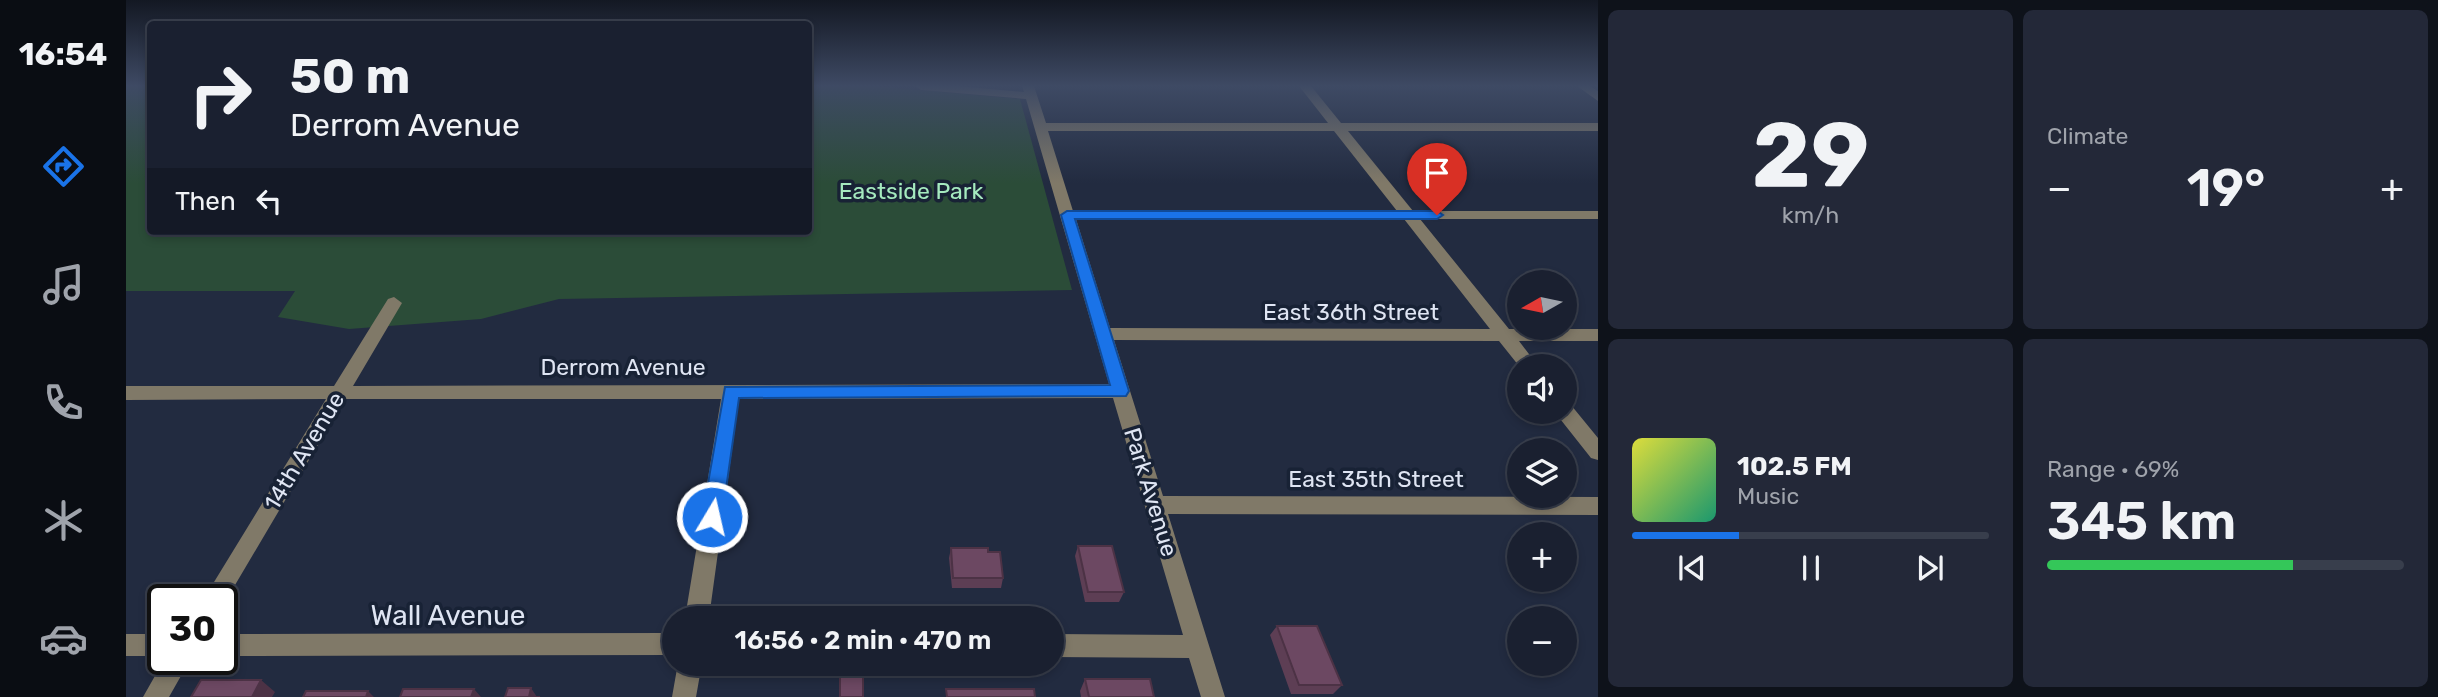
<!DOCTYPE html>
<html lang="en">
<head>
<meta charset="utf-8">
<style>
  :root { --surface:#1a2030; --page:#232838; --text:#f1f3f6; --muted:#9fa3ab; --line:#383e4c; --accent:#1a73e8 }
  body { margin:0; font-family:Rubik,sans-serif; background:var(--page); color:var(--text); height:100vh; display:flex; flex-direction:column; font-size:26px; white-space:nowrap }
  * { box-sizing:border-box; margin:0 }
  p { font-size:23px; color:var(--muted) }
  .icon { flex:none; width:38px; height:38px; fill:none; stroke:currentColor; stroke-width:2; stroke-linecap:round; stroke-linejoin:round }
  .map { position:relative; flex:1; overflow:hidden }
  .details { display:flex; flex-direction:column; gap:10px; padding:10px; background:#0e121a; width:840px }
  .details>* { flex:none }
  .top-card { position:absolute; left:21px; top:21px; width:665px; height:214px; border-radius:7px; box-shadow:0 4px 10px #0003,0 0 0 2px var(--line); background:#1a2030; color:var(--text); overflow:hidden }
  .needle { width:46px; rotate:261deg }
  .buttons { position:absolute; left:1381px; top:270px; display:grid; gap:14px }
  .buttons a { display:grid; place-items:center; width:70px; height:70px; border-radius:50%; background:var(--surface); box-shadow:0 4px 10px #0003,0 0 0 2px var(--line); font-size:35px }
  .speed { position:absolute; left:21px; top:584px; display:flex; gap:14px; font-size:35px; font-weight:700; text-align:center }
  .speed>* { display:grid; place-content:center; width:91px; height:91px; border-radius:50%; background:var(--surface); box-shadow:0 4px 10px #0003,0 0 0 2px var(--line); line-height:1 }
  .speed .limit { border:4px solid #111; border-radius:10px; background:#fff; color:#111 }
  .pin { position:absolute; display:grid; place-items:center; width:60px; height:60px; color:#fff; margin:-72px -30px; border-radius:50% 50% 50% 0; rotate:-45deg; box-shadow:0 0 7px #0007 }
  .pin .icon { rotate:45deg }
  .me { position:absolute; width:77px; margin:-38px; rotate:9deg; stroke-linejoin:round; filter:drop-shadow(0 0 5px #0008) }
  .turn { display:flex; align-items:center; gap:24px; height:147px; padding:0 28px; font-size:32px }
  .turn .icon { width:91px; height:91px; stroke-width:2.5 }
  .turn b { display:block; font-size:49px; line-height:60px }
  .then { display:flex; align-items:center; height:66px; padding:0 28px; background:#0003; gap:14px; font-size:26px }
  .big { font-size:52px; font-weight:600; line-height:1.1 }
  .details .card { flex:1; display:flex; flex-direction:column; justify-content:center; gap:10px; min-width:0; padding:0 24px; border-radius:10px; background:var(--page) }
  .details .dial { align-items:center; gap:0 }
  .dial b { font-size:91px; line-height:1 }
  .song { display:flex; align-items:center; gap:21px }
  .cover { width:84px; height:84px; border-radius:10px; background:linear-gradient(135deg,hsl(60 70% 55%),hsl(160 70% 35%)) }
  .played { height:7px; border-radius:4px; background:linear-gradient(90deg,var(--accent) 30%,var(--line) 30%) }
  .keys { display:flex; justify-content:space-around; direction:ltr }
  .heat { display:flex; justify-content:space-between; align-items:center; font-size:38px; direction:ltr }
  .charge { height:10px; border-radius:5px; background:linear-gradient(90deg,#34c759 69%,var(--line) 0) }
  .details .tiles { flex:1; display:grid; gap:10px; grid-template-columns:repeat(2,1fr) }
  .trip { position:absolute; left:536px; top:606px; width:402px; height:70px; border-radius:35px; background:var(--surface); box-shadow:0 4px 10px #0003,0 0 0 2px var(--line); font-weight:600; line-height:70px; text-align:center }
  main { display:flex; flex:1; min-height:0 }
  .dock { display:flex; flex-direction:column; width:126px; justify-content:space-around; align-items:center; background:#0a0d13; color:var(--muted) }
  .dock .icon { width:49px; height:49px }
  .dock .current { color:var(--accent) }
  .dock b { font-size:32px; color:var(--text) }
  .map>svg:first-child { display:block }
  .green { fill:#2b4c38 }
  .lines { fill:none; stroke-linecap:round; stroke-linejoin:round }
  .minor { fill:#807968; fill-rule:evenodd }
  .wall { fill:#5d3e54 }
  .shaded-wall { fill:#4c3245 }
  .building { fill:#6c4862; stroke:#4c3245; stroke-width:2 }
  .route { fill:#1a73e8; stroke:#114b97; stroke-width:2 }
  .labels { text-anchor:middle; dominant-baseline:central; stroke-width:7; stroke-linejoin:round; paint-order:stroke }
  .park-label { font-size:23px; fill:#a5eabf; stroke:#182235 }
  .street-label { font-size:23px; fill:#dfe5f3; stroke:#182235 }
  .near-street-label { font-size:28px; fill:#dfe5f3; stroke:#182235 }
</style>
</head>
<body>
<main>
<nav class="dock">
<b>16:54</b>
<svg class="icon current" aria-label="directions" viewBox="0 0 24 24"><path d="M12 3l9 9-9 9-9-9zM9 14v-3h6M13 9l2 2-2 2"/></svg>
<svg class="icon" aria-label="music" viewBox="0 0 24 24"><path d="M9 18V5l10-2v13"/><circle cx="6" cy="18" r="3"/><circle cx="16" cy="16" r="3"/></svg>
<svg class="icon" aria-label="phone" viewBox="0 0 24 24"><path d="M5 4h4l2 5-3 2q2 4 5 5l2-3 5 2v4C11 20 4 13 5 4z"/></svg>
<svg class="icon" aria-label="climate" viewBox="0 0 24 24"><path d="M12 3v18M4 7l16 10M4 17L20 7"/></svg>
<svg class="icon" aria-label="car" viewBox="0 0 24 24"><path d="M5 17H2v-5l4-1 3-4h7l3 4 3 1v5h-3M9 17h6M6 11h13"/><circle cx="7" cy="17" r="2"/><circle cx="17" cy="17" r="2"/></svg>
</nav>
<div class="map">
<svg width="1472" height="697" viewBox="0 0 1472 697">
  <rect width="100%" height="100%" fill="#222b40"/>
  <path class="green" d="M0,86H24V231H682L683,86H748L894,99L946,290L433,299L355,319L223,329L152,317L169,291H0Z"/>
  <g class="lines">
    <path class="minor" d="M789,86H831L898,92L896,86H908L920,123H1202L1173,86H1185L1215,123H1472V131H1222L1287,211H1472V219H1294L1383,329H1472V341H1393L1412,366H1393L1373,341L988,340L1037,496L1472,497V515L1042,514L1099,697H1075L1063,658L926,657V634L1057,635L987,398L613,399L583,618H559L595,399H219L96,607V600H77L200,399L0,400V386H208L262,299L268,297L276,303L227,386L983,384L900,99L795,90ZM922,131H1208L1271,211H947ZM950,219H1278L1364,329L984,328Z
      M1451,86H1464L1472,91V101Z
      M1438,403L1445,405L1472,438V460L1465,458L1431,415L1429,411H1438Z
      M548,633V655L96,656V634Z
      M0,634H37V656H0Z
      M38,660H64L43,697H17Z
      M552,663H576L570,697H546Z"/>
  </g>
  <path class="wall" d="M952,546L998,592L993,602H959L949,556Z
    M825,548L862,552L877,578L875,588H826L823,558Z
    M1151,626L1216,685L1207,694H1165L1144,635Z
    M959,679L1028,697H955L954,691Z"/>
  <path class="shaded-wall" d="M135,680L149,692L146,697H126Z
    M405,688L411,697H403Z
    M348,689L355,697H345Z
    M242,691L248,697H240Z"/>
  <path class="building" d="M952,546H986L998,592H962Z
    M825,548H862V552H874L877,578H827Z
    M1151,626H1191L1216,685H1173Z
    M714,676H737V697H714Z
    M959,679H1024L1028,697H963Z
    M75,680H135L126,697H65Z
    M382,688H405L403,697H414H379Z
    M277,689H348L345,697H274Z
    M820,689H908L909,697H821Z
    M180,691H242L240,697H177Z"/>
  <linearGradient id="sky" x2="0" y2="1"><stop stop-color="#131823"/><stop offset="0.47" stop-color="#3e4a64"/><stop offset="1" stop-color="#3e4a64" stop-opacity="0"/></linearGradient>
  <rect width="1472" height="183" fill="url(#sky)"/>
  <path class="route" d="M941,211H1311L1317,215L1311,219H949L1003,391L1000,396L613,398L596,517L593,523L586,525L579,523L576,517L599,387L984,385L935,215Z"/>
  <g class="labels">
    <g class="park-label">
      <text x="785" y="191">Eastside Park</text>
    </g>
    <g class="street-label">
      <text x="1225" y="312">East 36th Street</text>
      <text x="497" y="367">Derrom Avenue</text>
      <text transform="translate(178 451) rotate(-59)">14th Avenue</text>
      <text x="1250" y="479">East 35th Street</text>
      <text transform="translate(1025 492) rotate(73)">Park Avenue</text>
    </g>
    <g class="near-street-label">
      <text x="322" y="615">Wall Avenue</text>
    </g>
  </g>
</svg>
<div class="buttons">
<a><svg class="needle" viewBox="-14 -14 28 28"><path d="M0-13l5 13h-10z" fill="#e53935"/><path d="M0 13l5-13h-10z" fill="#9fa3ab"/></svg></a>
<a><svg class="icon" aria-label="sound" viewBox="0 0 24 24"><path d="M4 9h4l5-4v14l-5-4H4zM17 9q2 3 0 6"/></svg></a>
<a><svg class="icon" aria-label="layers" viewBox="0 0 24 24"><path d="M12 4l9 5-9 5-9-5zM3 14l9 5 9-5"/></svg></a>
<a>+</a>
<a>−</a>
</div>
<div class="speed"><div class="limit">30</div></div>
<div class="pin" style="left:1311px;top:215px;background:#d93025"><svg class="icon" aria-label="arrive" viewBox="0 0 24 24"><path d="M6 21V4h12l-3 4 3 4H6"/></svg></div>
<svg class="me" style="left:586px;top:517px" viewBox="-20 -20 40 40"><circle r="17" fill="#1a73e8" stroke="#fff" stroke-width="3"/><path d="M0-11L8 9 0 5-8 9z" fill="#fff"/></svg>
<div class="trip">16:56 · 2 min · 470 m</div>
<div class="top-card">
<div class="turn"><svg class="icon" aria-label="right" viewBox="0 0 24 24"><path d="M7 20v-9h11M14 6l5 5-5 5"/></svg><div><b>50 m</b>Derrom Avenue</div></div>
<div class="then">Then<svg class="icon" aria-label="left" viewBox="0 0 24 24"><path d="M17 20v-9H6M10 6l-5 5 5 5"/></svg></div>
</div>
</div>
<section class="details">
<div class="tiles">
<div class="card dial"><b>29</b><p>km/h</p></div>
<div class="card"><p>Climate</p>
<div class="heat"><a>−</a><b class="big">19°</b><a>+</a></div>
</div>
<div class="card">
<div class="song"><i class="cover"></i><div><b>102.5 FM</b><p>Music</p></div></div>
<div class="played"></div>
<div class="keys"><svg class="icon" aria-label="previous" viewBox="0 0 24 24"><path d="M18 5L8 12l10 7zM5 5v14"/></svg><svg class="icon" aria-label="pause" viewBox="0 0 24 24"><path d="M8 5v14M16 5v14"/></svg><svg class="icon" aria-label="next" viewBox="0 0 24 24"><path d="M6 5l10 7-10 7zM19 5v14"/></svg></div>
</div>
<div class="card"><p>Range · 69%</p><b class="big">345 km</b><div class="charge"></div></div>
</div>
</section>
</main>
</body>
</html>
